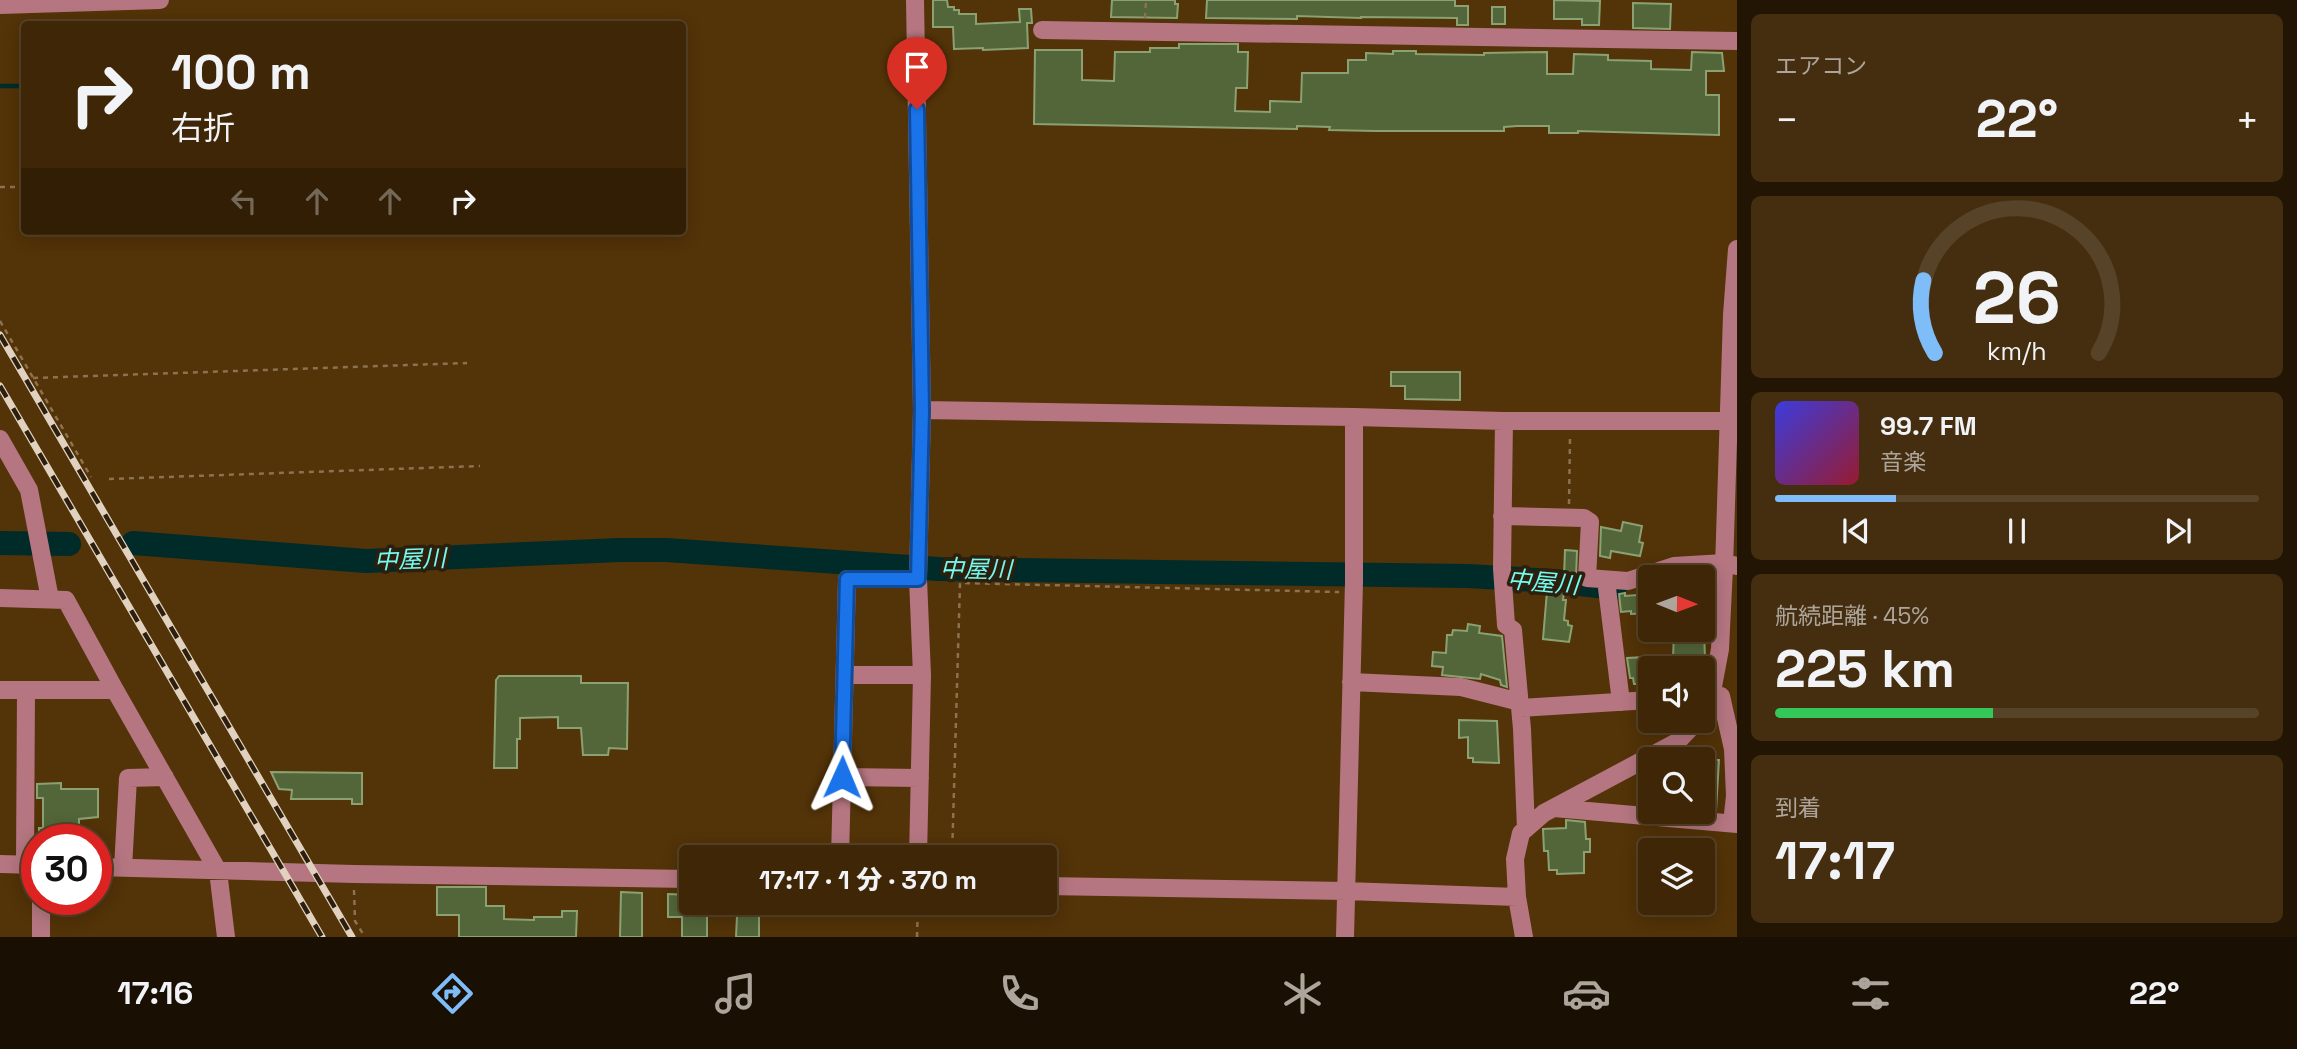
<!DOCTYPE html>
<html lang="ja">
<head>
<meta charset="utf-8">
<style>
  :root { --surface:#3e2606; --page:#452e10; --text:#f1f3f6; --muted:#ada59b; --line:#574328; --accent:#7fbdf9 }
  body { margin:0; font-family:"Space Grotesk","Noto Sans JP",sans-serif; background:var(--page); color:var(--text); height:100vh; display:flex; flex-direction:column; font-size:26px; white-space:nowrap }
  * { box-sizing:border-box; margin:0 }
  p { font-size:23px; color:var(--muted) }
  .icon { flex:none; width:38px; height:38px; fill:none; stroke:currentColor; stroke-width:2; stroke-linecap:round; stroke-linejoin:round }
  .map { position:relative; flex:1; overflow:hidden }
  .panel { display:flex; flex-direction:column; gap:14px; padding:14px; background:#221503; width:560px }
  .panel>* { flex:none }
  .top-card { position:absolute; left:21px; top:21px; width:665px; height:214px; border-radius:7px; box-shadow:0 4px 18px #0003,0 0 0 2px var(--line); background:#3e2606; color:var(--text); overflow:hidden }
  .needle { width:46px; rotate:91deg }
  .controls { position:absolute; left:1638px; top:565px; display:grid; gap:14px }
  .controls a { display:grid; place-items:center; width:77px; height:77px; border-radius:7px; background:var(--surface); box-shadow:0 4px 18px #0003,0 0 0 2px var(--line); font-size:35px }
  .speed { position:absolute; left:21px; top:824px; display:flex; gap:14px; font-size:35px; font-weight:700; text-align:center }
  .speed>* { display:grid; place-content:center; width:91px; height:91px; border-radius:50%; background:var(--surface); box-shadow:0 4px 18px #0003,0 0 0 2px var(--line); line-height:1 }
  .speed .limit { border:10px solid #d22; background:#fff; color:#111 }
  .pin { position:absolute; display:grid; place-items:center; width:60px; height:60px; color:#fff; margin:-72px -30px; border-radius:50% 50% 50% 0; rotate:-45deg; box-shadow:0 0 7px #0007 }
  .pin .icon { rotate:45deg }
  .me { position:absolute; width:77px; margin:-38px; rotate:1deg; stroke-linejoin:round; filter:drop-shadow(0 0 5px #0008) }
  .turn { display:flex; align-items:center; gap:24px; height:147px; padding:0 35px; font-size:32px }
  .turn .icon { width:91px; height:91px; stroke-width:2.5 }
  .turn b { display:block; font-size:49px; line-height:60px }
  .lanes { display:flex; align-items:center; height:66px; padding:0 35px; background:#0003; justify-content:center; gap:35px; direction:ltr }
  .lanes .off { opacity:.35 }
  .big { font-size:52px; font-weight:800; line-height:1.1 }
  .panel .card { flex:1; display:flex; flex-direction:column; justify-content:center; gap:10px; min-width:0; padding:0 24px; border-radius:10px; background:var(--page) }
  .panel .dial { align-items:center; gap:0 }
  .dial svg { height:182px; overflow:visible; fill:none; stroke:var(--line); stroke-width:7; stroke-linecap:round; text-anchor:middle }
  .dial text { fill:var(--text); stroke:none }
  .song { display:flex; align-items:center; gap:21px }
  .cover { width:84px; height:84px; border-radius:10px; background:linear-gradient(135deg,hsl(240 70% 55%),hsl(350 70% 35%)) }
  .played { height:7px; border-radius:4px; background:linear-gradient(90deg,var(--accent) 25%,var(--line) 25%) }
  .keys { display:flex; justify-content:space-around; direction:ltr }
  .heat { display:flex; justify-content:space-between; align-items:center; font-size:38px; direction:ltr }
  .charge { height:10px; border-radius:5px; background:linear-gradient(90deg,#34c759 45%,var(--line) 0) }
  .trip { position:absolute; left:679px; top:845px; width:378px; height:70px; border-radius:7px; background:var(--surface); box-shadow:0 4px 18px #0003,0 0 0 2px var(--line); font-weight:800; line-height:70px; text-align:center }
  .tab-bar { display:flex; height:112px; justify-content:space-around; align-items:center; background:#190f02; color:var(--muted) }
  .tab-bar .icon { width:49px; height:49px }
  .tab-bar .active { color:var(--accent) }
  .tab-bar b { font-size:32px; color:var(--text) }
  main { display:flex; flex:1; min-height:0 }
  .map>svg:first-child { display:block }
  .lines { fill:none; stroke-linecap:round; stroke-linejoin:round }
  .stream { stroke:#002b28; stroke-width:4.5 }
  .river { stroke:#002b28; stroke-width:24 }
  .building { fill:#526639; stroke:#8ba172; stroke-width:2 }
  .path { stroke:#8b7250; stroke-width:2.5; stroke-dasharray:5 5; stroke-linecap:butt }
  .minor { stroke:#b57681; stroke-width:18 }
  .rail-casing { stroke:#e1d1bf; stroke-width:7 }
  .rail { stroke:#2d1f0e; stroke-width:4.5; stroke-dasharray:13; stroke-linecap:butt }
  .route-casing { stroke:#114b97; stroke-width:18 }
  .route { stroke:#1a73e8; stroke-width:12 }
  .labels { text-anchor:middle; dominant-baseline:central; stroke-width:7; stroke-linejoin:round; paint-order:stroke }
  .water-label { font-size:24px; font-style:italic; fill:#74faef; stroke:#2d1f0e }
</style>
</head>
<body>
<main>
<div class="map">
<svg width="1737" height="937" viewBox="0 0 1737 937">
  <rect width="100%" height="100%" fill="#533308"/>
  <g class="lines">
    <path class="stream" d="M0,86H24"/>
    <path class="river" d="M0,543L69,544
      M133,543L366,561L620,550H666L938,569L1468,576L1554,581L1615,588"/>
  </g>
  <path class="building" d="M933,0H947L948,7H954V10H959V14H976V24L1020,22L1019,9H1031L1032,23H1027L1028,48L983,50V48L954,49L953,27H933Z
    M1112,0H1175V4H1178L1177,18L1111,17Z
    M1207,0H1455V6H1468V25H1457V18L1361,17V18L1297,16V19L1206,18Z
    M1554,0L1600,1L1599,25H1582V19H1554Z
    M1633,3L1671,4L1670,29L1633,28Z
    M1492,7H1505V24H1492Z
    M1179,44H1238V52H1248L1247,88H1236L1235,111L1270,112V101L1301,102L1302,73H1348V60H1366V53L1393,54V51H1416V54L1484,55V53L1547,52V74H1573L1574,54L1608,55V60L1651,61V69L1691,70L1692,52L1722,53L1724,71H1706V95H1719V135L1578,131V133H1549V126H1517L1504,127V131H1375L1329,130L1330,127L1297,126V129L1034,124L1035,50H1082V80L1114,81L1115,52H1150V48H1179Z
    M1391,372H1460V400L1405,399V386H1391Z
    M1623,522L1642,526L1639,542L1643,543L1640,556L1611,551L1610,558L1600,556L1601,527L1621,531Z
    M1565,550L1577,551L1576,577L1564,576Z
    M1547,591L1564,592L1563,600H1566L1564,620L1568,621V625L1572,626L1569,642L1543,639Z
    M1625,593V596L1650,594V613L1631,614V611L1621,612L1619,594Z
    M1468,624L1480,626L1479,633L1502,636L1507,687L1501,685L1500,680L1481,674L1480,679L1442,675L1443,667L1432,666L1433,652L1446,653L1447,635H1452L1453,630L1467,631Z
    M1674,630H1704L1705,658L1673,659Z
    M1645,657V660H1650V689H1638L1637,684H1634L1633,678H1630L1627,658Z
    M499,676H581V683H628L627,749L609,748L608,755H583L581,728H558V717L520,718V739H517V768H494L496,680Z
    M1459,720L1497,721L1499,763L1473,762V758H1468V737L1459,738Z
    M1709,760H1719L1716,811L1704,810L1703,807V764L1708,765Z
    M271,772L362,773V804H352V799H291L292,790L279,789Z
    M61,783V789H98V817L79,819V827H61V840H39V828H43V798H37V784Z
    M1566,820L1585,822L1586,839H1590V852H1584V873L1557,874V870H1549L1548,851H1544L1543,829L1566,828Z
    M437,887H486V906H504V919L534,920V917H562V911H577L576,937H459V915H437Z
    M621,892L642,893V937H620Z
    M668,894L691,895V903H707V937H682V917H668Z
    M741,903H759V937H736L737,916H741Z"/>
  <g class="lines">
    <path class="path" d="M1145,18L1146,0
      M0,187H24
      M0,321L91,477
      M33,378L467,363
      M109,479L480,466
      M1569,504L1570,437
      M952,858L960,583L1339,592
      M354,890L355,921L365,937
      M917,937L918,903"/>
    <path class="minor" d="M915,0L922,410L1354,417V582L1345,937
      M0,5L160,0
      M1042,30L1737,41
      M1354,417L1504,421H1737
      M1504,421L1502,568L1506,625L1513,630L1522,729L1526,829
      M0,439L29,490L50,599
      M1502,516L1584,518L1590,522L1587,578L1628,581L1674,566L1724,563L1737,566
      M1606,580L1621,702
      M0,598L66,600L115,690
      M845,675H922
      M1351,682L1461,687L1520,702
      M0,690H115L218,871L226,937
      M1721,696L1733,749
      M1520,708L1650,700
      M1703,711L1711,697L1720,649L1724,568L1732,315L1737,249
      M842,777L920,778
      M1554,808L1737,824
      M1732,823L1735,796L1733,749L1737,748
      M840,858L847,579H918
      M918,858L922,675L918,579L922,410
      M0,864L37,865
      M25,865L26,690
      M96,867L354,874L691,879
      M123,868L128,778L165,777
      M1045,886L1346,891L1517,897
      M41,937V900
      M1524,937L1517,897L1515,859L1521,833L1544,813L1677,742L1697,721"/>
    <g class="rail-casing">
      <path id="rail" d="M0,335L352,937
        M0,386L322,937"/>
    </g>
    <use href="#rail" class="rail"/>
  </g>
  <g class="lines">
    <g class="route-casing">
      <path id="route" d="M842,777L847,579H918L922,410L917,109"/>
    </g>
    <use href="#route" class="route"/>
  </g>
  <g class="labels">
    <g class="water-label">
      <text transform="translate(410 559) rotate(-2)">中屋川</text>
      <text transform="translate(976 569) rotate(1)">中屋川</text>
      <text transform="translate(1543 582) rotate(5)">中屋川</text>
    </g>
  </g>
</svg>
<div class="controls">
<a><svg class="needle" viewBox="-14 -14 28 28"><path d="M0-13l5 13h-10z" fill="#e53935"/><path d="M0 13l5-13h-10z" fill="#ada59b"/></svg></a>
<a><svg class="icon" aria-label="sound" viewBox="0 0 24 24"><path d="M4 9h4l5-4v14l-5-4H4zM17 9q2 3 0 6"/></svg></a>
<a><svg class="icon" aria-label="search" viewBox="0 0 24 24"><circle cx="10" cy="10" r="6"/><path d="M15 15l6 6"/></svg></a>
<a><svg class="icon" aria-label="layers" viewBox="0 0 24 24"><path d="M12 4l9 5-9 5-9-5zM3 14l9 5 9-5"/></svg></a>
</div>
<div class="speed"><div class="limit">30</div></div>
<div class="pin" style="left:917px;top:109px;background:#d93025"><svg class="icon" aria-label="arrive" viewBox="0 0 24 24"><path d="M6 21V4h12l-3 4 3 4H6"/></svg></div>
<svg class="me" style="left:842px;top:777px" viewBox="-20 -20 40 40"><path d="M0-17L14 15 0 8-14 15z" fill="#1a73e8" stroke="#fff" stroke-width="4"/></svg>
<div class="trip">17:17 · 1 分 · 370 m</div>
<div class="top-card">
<div class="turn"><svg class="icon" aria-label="right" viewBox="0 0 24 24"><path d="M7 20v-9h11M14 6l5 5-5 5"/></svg><div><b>100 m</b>右折</div></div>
<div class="lanes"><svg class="icon off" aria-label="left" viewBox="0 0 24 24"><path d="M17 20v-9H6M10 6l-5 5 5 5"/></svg><svg class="icon off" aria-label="ahead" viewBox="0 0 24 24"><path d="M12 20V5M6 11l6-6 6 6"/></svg><svg class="icon off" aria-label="ahead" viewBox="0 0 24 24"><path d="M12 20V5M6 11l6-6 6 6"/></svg><svg class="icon" aria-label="right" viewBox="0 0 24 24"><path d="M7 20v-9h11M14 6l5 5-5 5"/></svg></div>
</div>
</div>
<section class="panel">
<div class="card"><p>エアコン</p>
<div class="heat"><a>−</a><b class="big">22°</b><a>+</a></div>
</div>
<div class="card dial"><svg viewBox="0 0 100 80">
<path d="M14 69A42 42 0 1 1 86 69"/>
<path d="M14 69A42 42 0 0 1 9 37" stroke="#7fbdf9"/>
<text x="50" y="56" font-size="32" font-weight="700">26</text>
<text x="50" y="72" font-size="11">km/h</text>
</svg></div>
<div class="card">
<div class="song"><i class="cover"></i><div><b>99.7 FM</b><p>音楽</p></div></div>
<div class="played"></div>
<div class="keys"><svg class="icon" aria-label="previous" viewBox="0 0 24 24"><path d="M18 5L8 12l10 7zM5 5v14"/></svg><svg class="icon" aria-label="pause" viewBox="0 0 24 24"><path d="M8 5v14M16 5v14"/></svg><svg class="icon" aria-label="next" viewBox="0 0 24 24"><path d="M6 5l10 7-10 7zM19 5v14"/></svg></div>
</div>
<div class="card"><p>航続距離 · 45%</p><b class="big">225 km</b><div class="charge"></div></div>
<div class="card"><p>到着</p><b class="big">17:17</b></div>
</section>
</main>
<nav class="tab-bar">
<b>17:16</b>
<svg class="icon active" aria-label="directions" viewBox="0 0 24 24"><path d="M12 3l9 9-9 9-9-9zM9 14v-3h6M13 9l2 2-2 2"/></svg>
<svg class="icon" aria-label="music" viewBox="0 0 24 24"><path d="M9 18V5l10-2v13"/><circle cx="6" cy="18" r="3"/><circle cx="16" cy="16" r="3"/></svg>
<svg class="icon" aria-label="phone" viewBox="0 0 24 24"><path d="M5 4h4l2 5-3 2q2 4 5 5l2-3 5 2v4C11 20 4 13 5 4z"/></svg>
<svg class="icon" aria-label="climate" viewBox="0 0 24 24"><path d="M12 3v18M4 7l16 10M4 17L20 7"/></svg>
<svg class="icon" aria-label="car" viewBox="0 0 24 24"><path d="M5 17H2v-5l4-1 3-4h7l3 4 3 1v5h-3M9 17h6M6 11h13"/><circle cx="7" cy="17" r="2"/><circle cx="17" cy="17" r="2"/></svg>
<svg class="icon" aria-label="filters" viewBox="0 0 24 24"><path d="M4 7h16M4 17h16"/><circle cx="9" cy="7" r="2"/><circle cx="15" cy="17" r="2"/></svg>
<b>22°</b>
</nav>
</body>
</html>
